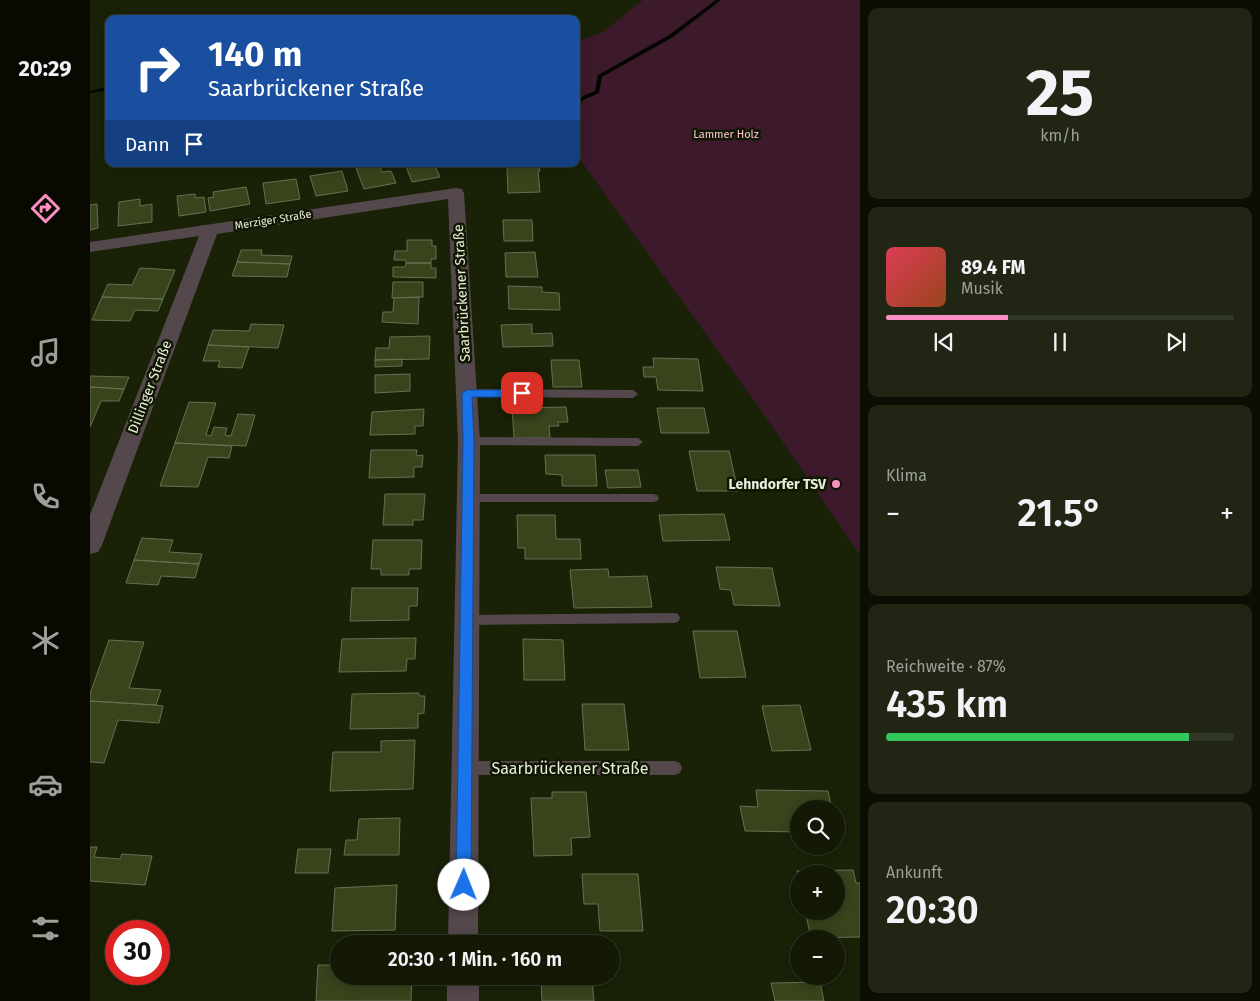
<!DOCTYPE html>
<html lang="de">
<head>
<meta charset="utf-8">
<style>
  :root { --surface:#131905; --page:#202613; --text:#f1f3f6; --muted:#9da09a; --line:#323827; --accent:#fb8fc4 }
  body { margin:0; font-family:"Fira Sans",sans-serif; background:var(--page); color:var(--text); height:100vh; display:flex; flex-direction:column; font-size:19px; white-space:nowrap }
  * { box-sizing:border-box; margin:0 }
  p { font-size:16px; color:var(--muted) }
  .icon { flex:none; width:28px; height:28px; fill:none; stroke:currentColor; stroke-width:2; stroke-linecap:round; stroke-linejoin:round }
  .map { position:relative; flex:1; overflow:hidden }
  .panel { display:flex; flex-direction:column; gap:8px; padding:8px; background:#0a0e03; width:400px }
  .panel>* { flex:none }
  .banner { position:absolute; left:15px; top:15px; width:475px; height:152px; border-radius:10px; box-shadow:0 2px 12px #0003,0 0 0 1px var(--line); background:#1a4fa0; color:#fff; overflow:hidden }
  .fabs { position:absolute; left:700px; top:800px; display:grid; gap:10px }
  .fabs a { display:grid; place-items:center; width:55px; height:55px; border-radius:50%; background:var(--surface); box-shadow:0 2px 12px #0003,0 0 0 1px var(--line); font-size:25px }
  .speed { position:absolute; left:15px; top:920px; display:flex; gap:10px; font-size:25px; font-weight:700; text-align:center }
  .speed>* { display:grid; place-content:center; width:65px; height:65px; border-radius:50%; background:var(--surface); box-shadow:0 2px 12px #0003,0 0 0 1px var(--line); line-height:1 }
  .speed .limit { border:8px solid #d22; background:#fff; color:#111 }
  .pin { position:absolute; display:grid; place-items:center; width:42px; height:42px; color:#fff; margin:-21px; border-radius:10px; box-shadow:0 2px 8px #0006 }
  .me { position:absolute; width:55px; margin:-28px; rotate:1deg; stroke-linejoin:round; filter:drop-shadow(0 0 4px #0008) }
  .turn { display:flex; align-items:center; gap:18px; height:105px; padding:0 20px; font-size:22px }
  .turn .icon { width:65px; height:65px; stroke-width:2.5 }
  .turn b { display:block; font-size:35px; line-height:42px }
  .then { display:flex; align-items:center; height:48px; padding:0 20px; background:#0003; gap:10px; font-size:19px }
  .big { font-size:38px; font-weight:600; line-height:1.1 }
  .panel .card { flex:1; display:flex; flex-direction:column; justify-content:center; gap:8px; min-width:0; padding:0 18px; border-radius:10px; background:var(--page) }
  .panel .dial { align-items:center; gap:0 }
  .dial b { font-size:65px; line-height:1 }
  .song { display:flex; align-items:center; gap:15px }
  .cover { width:60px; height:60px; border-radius:8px; background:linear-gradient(135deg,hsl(350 70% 55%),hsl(20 70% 35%)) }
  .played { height:5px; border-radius:2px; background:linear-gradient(90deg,var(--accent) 35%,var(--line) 35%) }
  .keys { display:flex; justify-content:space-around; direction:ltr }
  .heat { display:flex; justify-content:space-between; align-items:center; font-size:28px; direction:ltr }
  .charge { height:8px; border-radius:4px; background:linear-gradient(90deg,#34c759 87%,var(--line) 0) }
  .trip { position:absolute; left:240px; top:935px; width:290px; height:50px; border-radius:25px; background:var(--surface); box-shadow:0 2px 12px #0003,0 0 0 1px var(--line); font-weight:600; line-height:50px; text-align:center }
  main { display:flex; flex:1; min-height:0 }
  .menu { display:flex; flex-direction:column; width:90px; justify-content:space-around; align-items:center; background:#080a02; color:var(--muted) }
  .menu .icon { width:35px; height:35px }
  .menu .on { color:var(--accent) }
  .menu b { font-size:22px; color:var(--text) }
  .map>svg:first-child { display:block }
  .green { fill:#3d1a2b }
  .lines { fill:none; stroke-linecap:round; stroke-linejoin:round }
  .stream { fill:#030700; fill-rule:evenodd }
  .building { fill:#37441c; stroke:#667053 }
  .lane { fill:#55484d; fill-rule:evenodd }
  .street { fill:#55484d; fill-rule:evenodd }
  .route { fill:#1a73e8; stroke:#114b97 }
  .poi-dot { fill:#fb8fc4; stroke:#101701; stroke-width:2 }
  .labels { text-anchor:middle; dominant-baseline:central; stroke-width:5; stroke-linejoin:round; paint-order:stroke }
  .far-park-label { font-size:11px; fill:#fec3dd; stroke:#101701 }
  .far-street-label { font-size:11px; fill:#e7eddd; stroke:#101701 }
  .street-label { font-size:14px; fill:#e7eddd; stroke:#101701 }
  .poi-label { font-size:14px; font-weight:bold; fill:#e7eddd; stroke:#101701; text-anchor:end }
  .near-street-label { font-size:16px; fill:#e7eddd; stroke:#101701 }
</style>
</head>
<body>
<main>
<nav class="menu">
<b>20:29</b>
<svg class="icon on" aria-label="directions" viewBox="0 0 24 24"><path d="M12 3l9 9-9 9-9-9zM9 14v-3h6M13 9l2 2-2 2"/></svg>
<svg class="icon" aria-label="music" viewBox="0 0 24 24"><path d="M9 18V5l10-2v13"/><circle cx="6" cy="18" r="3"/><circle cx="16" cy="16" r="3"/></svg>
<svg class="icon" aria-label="phone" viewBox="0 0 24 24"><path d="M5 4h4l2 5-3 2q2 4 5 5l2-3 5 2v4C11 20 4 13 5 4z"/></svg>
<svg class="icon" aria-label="climate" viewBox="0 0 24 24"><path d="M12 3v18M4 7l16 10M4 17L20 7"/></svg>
<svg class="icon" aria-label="car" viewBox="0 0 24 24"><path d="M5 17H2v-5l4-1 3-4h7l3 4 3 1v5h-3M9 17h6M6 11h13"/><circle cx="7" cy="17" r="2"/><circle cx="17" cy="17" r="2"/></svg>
<svg class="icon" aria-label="filters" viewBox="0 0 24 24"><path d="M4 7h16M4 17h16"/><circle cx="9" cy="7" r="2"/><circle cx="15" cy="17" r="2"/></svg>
</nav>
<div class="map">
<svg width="770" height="1001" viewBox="0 0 770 1001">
  <rect width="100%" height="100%" fill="#192107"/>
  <path class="green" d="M553,0H770V555L673,413L486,154V41L512,33Z"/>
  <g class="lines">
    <path class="stream" d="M626,0H631L583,37L512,77L509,93L493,100L488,108H486C486,97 495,95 505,91L508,75L579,35Z
      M19,87V90L0,93V91Z"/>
  </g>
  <path class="building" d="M315,164H344L350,177L322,182Z
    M289,165L292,172L301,171L306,183L274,189L266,168Z
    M417,167H449L450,171H448L450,192L418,193Z
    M252,171L258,191L226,196L220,176Z
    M206,179L210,199L176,204L173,183Z
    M156,187L160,204L120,211L118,198L124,197L123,192Z
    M105,194L106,198L114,197L116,212L89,216L87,196Z
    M50,199V206L62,204V222L28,226L29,202Z
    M7,204L8,228L0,230V205Z
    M413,220H442L443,241H414Z
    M317,240H342V246H346V259H341V263H316V260H304L305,251H317Z
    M151,250H172L171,255L202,256L200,264L147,262Z
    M445,252L448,277H416L415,253Z
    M147,262L200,264L197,277L142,276Z
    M316,263H341V268H346V278L303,277V267H315Z
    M50,268L85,270L73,299L12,297L18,284L42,285Z
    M303,282H333V297L302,298Z
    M418,286L452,287V292L469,293L470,310L419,309Z
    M12,297L73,299L68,311L45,310L40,321L2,320Z
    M329,297L328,324L292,322L293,312H303L304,298Z
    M161,324L194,325L188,348L118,345L123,330L159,331Z
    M442,324V334L462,333L463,346L413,347L411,325Z
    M340,336L339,359L285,360L286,348H299L300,337Z
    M118,345L159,347L152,368L128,367L130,361H113Z
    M563,358L608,359L613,391L568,390L566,377H554L553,367H564Z
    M312,359V366L285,367V360Z
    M461,360H489L492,387H463Z
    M320,374V391L285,393V375Z
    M0,376L39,377L34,389L0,387Z
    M0,387L34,389L29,401H11L0,427Z
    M99,402L126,403L116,435L121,436L124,427L137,428L135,435L141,436L148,414L165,415L156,446L85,443Z
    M476,407L478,422H468L469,426H459L460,438H424L422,408Z
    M567,408H614L619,433H571Z
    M334,409L333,426H325V434L280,435L282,412Z
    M85,443L142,446L139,458L118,457L108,487L70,486Z
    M281,450H327L326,456L333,455L332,467H324V477L279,478Z
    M599,451H639L648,491H607Z
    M455,455H505L507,486H472V475L456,474Z
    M515,470H548L551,487L518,488Z
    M295,494H335L333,520H323V525H293Z
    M634,514L640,540L573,541L569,515Z
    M427,515H465L466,539H490L491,559H435V548H428Z
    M52,538L83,540L79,552L112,554L109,564L44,560Z
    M283,540H332L331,569H319V575H291V569H281Z
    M44,560L109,564L105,578L71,576L68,585L36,583Z
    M626,567L682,568L690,606L644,605L641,590L630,589Z
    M518,569L519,577L557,576L562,607L484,608L480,570Z
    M262,588H328L327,606H319V620L260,621Z
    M603,631H647L656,677L610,678Z
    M326,638L325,659H317L316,671L249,672L252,639Z
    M433,639L473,640L475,680H434Z
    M19,640L54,642L39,688L71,690L66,705L0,701V694Z
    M329,693V696H335L334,713L328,714V728L260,729L262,694Z
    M0,701L66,705L73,706L69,723L28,720L14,763L0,762Z
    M492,704H534L539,750H495Z
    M710,705L721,750L682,751L672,706Z
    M325,740L323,789L240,791L243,752H291V741Z
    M666,790L738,791L742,809H709V832L655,831L650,806L668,807Z
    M462,792H496L500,837L481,838L482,855L444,856L441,798H462Z
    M310,818L309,855H254L256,840H267L269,819Z
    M0,847H7L4,857L30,859L32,854L62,856L55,885L0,881Z
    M208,849H241L238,873H205Z
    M763,870L766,883H770V937L721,938L715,911H746V874H709V881L707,871Z
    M492,874H548L553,931H510L508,904H494Z
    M307,885L305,930L242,931L245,888Z
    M228,965H249V976H322L321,1001H226Z
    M502,980L504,1001H452L451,981Z
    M730,982L734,1001H685L681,983Z"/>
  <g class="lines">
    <path class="lane" d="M377,389L543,390L548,394L543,398L377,397L372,393Z
      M379,437L548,438L553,442L548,446L379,445L374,441Z
      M378,494H563L567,495L569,498L567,501L563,502H378L374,501L372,498L374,495Z
      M584,613L588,614L590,618L588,622L584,623L377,625L373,624L371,620L373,616L377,615Z
      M375,761H585L590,763L592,768L590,773L585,775H375L370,773L368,768L370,763Z"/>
    <path class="street" d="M366,188L372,189L374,193L390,441L388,944H358L368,441L358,199L127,234L12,545L8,552L0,554V515L109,236L0,252V242Z
      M357,976H389V1001H357Z"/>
  </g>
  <path class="route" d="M377,390H432L437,393L432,397H382L384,441L381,885L379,890L374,893L368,890L366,885L373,441L372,393Z"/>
  <circle class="poi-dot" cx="746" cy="484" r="5"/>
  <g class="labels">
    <g class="far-park-label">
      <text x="636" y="134">Lammer Holz</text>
    </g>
    <g class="far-street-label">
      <text transform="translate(183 220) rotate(-9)">Merziger Straße</text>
    </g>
    <g class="street-label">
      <text transform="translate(372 293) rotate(-93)">Saarbrückener Straße</text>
      <text transform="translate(60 387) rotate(-69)">Dillinger Straße</text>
    </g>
    <g class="poi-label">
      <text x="736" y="484">Lehndorfer TSV</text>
    </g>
    <g class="near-street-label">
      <text x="480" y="768">Saarbrückener Straße</text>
    </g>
  </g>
</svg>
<div class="fabs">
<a><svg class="icon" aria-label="search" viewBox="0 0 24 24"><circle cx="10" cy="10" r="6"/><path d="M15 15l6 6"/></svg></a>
<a>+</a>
<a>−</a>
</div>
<div class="speed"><div class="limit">30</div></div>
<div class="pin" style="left:432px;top:393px;background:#d93025"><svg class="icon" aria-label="arrive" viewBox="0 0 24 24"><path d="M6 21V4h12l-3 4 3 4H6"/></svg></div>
<svg class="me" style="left:374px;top:885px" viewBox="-20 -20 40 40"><circle r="19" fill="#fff"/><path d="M0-13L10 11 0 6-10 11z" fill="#1a73e8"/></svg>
<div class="trip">20:30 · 1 Min. · 160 m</div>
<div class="banner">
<div class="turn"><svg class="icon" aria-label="right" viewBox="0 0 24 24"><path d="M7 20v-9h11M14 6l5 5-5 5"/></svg><div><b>140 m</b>Saarbrückener Straße</div></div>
<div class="then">Dann<svg class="icon" aria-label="arrive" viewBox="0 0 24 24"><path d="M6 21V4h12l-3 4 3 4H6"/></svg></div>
</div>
</div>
<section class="panel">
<div class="card dial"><b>25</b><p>km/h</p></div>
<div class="card">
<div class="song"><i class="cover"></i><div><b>89.4 FM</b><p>Musik</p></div></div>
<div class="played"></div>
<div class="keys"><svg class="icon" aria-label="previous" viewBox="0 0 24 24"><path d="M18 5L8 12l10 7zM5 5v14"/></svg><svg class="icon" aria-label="pause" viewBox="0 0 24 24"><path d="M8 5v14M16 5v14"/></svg><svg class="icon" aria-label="next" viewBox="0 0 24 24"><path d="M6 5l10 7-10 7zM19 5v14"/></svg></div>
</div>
<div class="card"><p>Klima</p>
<div class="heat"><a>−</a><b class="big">21.5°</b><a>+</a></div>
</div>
<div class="card"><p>Reichweite · 87%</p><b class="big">435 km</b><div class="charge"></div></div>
<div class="card"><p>Ankunft</p><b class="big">20:30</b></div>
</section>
</main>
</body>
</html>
